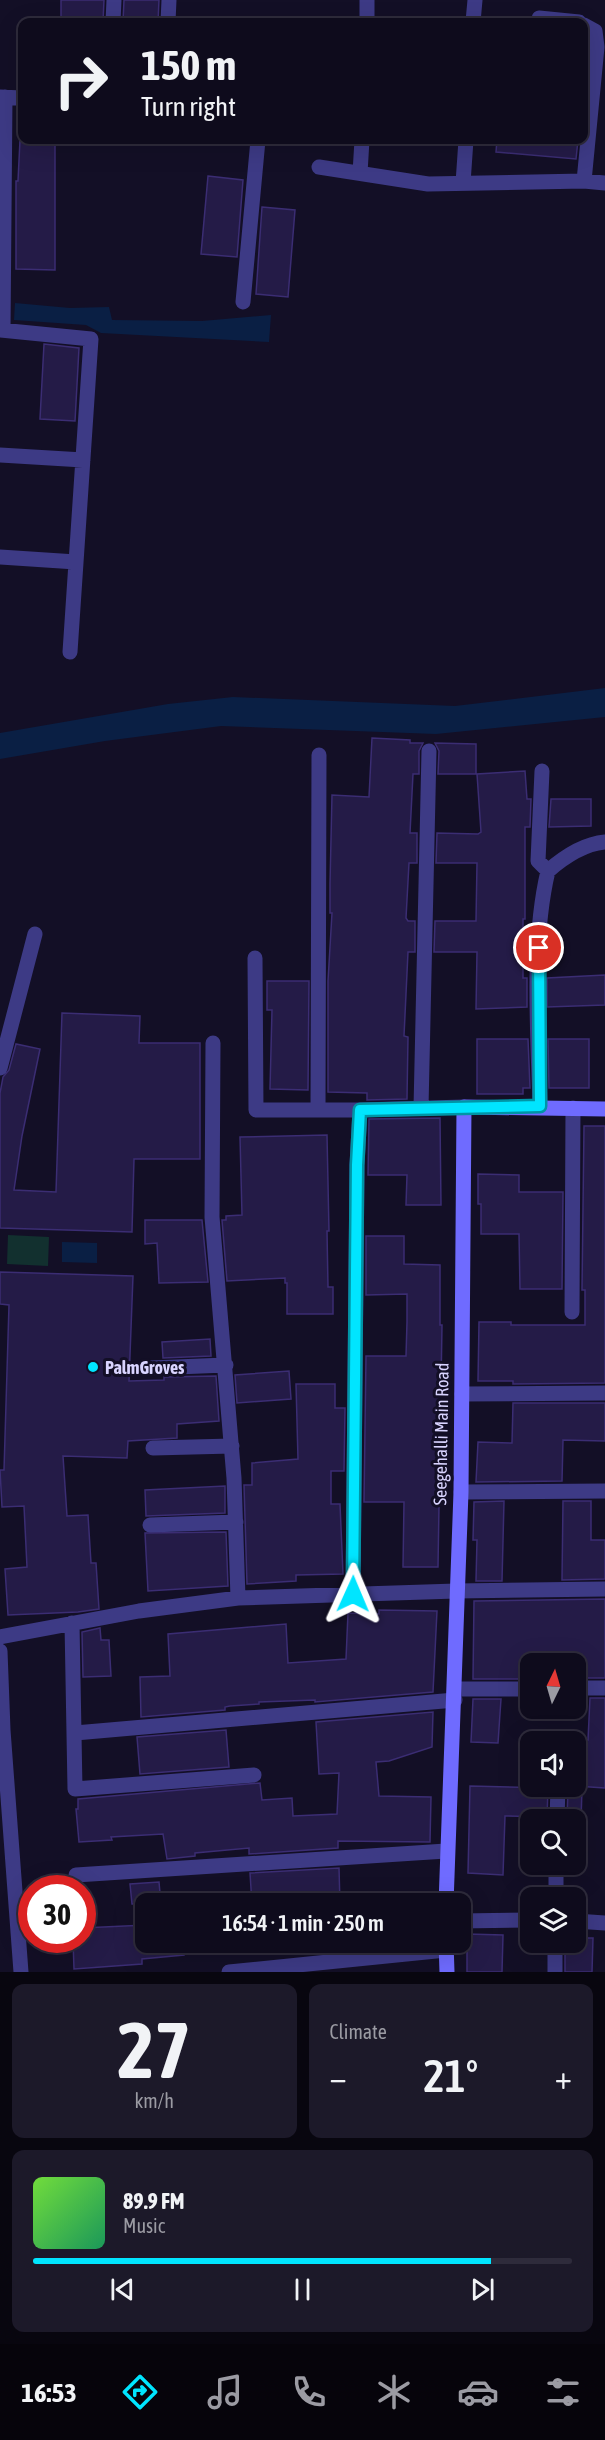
<!DOCTYPE html>
<html lang="en">
<head>
<meta charset="utf-8">
<style>
  :root { --surface:#0e0b1c; --page:#1c1929; --text:#f1f3f6; --muted:#9b9ba3; --line:#2e2b3b; --accent:#00e5ff }
  body { margin:0; font-family:"Asap Condensed",sans-serif; background:var(--page); color:var(--text); height:100vh; display:flex; flex-direction:column; font-size:22px; white-space:nowrap }
  * { box-sizing:border-box; margin:0 }
  p { font-size:20px; color:var(--muted) }
  .icon { flex:none; width:33px; height:33px; fill:none; stroke:currentColor; stroke-width:2; stroke-linecap:round; stroke-linejoin:round }
  .map { position:relative; height:1972px; overflow:hidden }
  .details { display:flex; flex-direction:column; gap:12px; padding:12px; background:#08060f; flex:1 }
  .details>* { flex:none }
  .top-card { position:absolute; left:18px; top:18px; width:570px; height:126px; border-radius:12px; box-shadow:0 6px 24px #0002,0 0 0 2px var(--line); background:#0e0b1c; color:var(--text); overflow:hidden }
  .needle { width:39px; rotate:5deg }
  .tools { position:absolute; left:520px; top:1653px; display:grid; gap:12px }
  .tools a { display:grid; place-items:center; width:66px; height:66px; border-radius:12px; background:var(--surface); box-shadow:0 6px 24px #0002,0 0 0 2px var(--line); font-size:30px }
  .speed { position:absolute; left:18px; top:1875px; display:flex; gap:12px; font-size:30px; font-weight:700; text-align:center }
  .speed>* { display:grid; place-content:center; width:78px; height:78px; border-radius:50%; background:var(--surface); box-shadow:0 6px 24px #0002,0 0 0 2px var(--line); line-height:1 }
  .speed .limit { border:9px solid #d22; background:#fff; color:#111 }
  .pin { position:absolute; display:grid; place-items:center; width:51px; height:51px; color:#fff; margin:-26px; border:3px solid #fff; border-radius:50%; box-shadow:0 2px 6px #0007 }
  .me { position:absolute; width:66px; margin:-33px; rotate:1deg; stroke-linejoin:round; filter:drop-shadow(0 0 4px #0008) }
  .turn { display:flex; align-items:center; gap:21px; height:126px; padding:0 24px; font-size:27px }
  .turn .icon { width:78px; height:78px; stroke-width:2.5 }
  .turn b { display:block; font-size:42px; line-height:51px }
  .big { font-size:45px; font-weight:600; line-height:1.1 }
  .details .widget { flex:1; display:flex; flex-direction:column; justify-content:center; gap:9px; min-width:0; padding:0 21px; border-radius:12px; background:var(--page) }
  .details .dial { align-items:center; gap:0 }
  .dial b { font-size:78px; line-height:1 }
  .song { display:flex; align-items:center; gap:18px }
  .cover { width:72px; height:72px; border-radius:9px; background:linear-gradient(135deg,hsl(100 70% 55%),hsl(150 70% 35%)) }
  .played { height:6px; border-radius:3px; background:linear-gradient(90deg,var(--accent) 85%,var(--line) 85%) }
  .keys { display:flex; justify-content:space-around; direction:ltr }
  .heat { display:flex; justify-content:space-between; align-items:center; font-size:33px; direction:ltr }
  .details .tiles { flex:1; display:grid; gap:12px; grid-template-columns:1fr 1fr }
  .widget:last-child { grid-column:span 2 }
  .trip { position:absolute; left:135px; top:1893px; width:336px; height:60px; border-radius:12px; background:var(--surface); box-shadow:0 6px 24px #0002,0 0 0 2px var(--line); font-weight:600; line-height:60px; text-align:center }
  .menu { display:flex; height:96px; justify-content:space-around; align-items:center; background:#06040b; color:var(--muted) }
  .menu .icon { width:42px; height:42px }
  .menu .current { color:var(--accent) }
  .menu b { font-size:27px; color:var(--text) }
  .map>svg:first-child { display:block }
  .green { fill:#12302f }
  .water { fill:#0a1f44 }
  .building { fill:#241b47; stroke:#3b2d73; stroke-width:1.5 }
  .lines { fill:none; stroke-linecap:round; stroke-linejoin:round }
  .street { stroke:#3d3a85; stroke-width:15 }
  .secondary { stroke:#6f6bff; stroke-width:15 }
  .route-casing { stroke:#0095a6; stroke-width:15 }
  .route { stroke:#00e5ff; stroke-width:10 }
  .poi-dot { fill:#00e5ff; stroke:#130f26; stroke-width:2 }
  .labels { text-anchor:middle; dominant-baseline:central; stroke-width:6; stroke-linejoin:round; paint-order:stroke }
  .poi-label { font-size:18px; font-weight:bold; fill:#d9d4ff; stroke:#130f26; text-anchor:start }
  .street-label { font-size:18px; fill:#d9d4ff; stroke:#130f26 }
</style>
</head>
<body>
<div class="map">
<svg width="605" height="1972" viewBox="0 0 605 1972">
  <rect width="100%" height="100%" fill="#130f26"/>
  <path class="green" d="M8,1235L49,1237L48,1266L7,1264Z"/>
  <path class="water" d="M15,303L70,308L109,307L112,320L202,321L271,315L269,342L101,333L86,325L14,320Z
    M605,688V717L436,734L221,726L105,741L0,759V733L168,704L233,697L455,706Z
    M62,1242L97,1243V1263L62,1262Z"/>
  <path class="building" d="M61,0H104L103,22H61Z
    M124,0H159L158,22H123Z
    M20,140H55V270L16,269V181H18Z
    M497,140H578L576,159L496,152Z
    M208,176L243,180L237,257L201,254Z
    M262,207L295,210L288,297L256,294Z
    M44,344L79,348L75,421L40,419Z
    M372,738L410,740V743H423L419,751V774H413L410,833H417V863H409L406,918L408,921H415V952H408L404,1036L408,1037L407,1099L367,1100V1093L328,1092V981L332,913H330V884L332,795L369,797Z
    M435,743L476,744V774H438L439,751Z
    M525,771L527,799H531L530,827H525V919H523V978H527V1007L476,1009L477,952H434L435,921H476L477,863H436L437,833L478,834L481,832L477,774Z
    M551,799H591V826L549,827Z
    M605,975V1005L547,1007V978Z
    M267,981H309L308,1090L270,1089L272,1010H267Z
    M62,1013L140,1016L139,1043H200V1159H134L132,1232L0,1228V1093L3,1077L9,1070L16,1044L40,1049L22,1136L14,1190L56,1192Z
    M477,1039H528L530,1088H523V1094H477Z
    M548,1039H589V1088H549Z
    M440,1118L441,1205H406L407,1175H368L369,1119Z
    M584,1126H605V1383L513,1384V1381H478L479,1322H511V1325H585V1290H582Z
    M327,1135L329,1231H327L328,1287H333V1314H287V1283H285V1278L227,1281L222,1220H226V1216L242,1215L240,1137Z
    M478,1174L519,1175V1192H563L562,1289H520L519,1234H481V1204H478Z
    M145,1220H202L208,1282L159,1283L157,1243L145,1244Z
    M366,1236H404V1264L440,1265V1325H442L438,1567H403L404,1502H364L366,1356H406L407,1322V1294L366,1295Z
    M0,1272L133,1276L129,1381L164,1380V1377L216,1376L219,1421L177,1424V1438L128,1441L127,1458L63,1456L67,1516L88,1515L91,1563H96L99,1609L78,1612L8,1615L5,1569L27,1567L24,1506L2,1507L0,1470H4L9,1305L0,1304Z
    M210,1339L211,1356L163,1358L162,1342Z
    M289,1371L291,1399L237,1403L235,1375Z
    M296,1384H335V1408H345L344,1471H331V1504H340L343,1574L296,1575V1581L247,1584L244,1485H252V1463L298,1459Z
    M513,1403H605V1441L563,1440L562,1481L476,1482L478,1442L512,1443Z
    M225,1486V1513L146,1516L145,1490Z
    M504,1501L502,1581H476L477,1540H473L474,1502Z
    M563,1501H591V1540H605V1579L562,1580Z
    M226,1532L228,1586L148,1591L145,1533Z
    M605,1599V1678H576V1664H531V1679H473L474,1601Z
    M379,1610L437,1611L433,1692L315,1702V1700L259,1702V1704L230,1706L225,1707V1710L141,1717L140,1677L170,1676L168,1634L286,1624L288,1663L346,1659L348,1613L379,1614Z
    M100,1628L101,1640H109L111,1676L83,1677L82,1632Z
    M590,1698H605V1788L576,1786V1739L588,1740Z
    M473,1699H501L498,1743L471,1742Z
    M433,1712L432,1747L389,1761L376,1762L379,1796L431,1797L430,1842L338,1841V1848L249,1854V1848L195,1853V1856L167,1859L163,1834L111,1837L112,1840L79,1842L76,1809H78V1799L260,1783L262,1800L292,1798L293,1816L337,1814L339,1773L319,1774L316,1722Z
    M226,1730L229,1767L140,1774L137,1737Z
    M470,1786L548,1788L547,1817L505,1816L503,1875L468,1873Z
    M568,1789H582L581,1820H567Z
    M339,1868L340,1904H252L250,1873Z
    M159,1882L161,1904H132L130,1884Z
    M146,1925V1942H184V1955L142,1959V1964L74,1969L73,1940H82V1928Z
    M467,1934L503,1935L502,1972H467Z
    M576,1938H593L592,1972H565V1942H576Z"/>
  <g class="lines">
    <path class="street" d="M367,0V22
      M539,18L579,22
      M113,22L114,0
      M168,22L169,0
      M473,22L475,0
      M584,25L595,31L597,47L584,181
      M0,97L22,98
      M319,167L428,184L584,181L605,183
      M360,173L362,140
      M463,183L466,140
      M243,302L258,140
      M0,330L91,339L70,652
      M3,330L5,97
      M0,455L83,460
      M0,557L76,562
      M542,771L538,861L548,871
      M255,958L256,1110H360L464,1107
      M213,1043L212,1217L234,1478L238,1598
      M0,1068L35,934
      M540,1106C538,1033 531,942 548,871C564,857 583,844 605,842
      M421,1108L429,751
      M318,1110L319,755
      M572,1312L573,1108
      M151,1368L226,1365
      M462,1394L605,1393
      M153,1448L232,1446
      M461,1492L605,1491
      M150,1525L236,1522
      M353,1594L357,1165L360,1110
      M72,1623L75,1789L254,1775
      M0,1637L139,1611L238,1598L456,1591L605,1589
      M0,1651L3,1730L21,1972
      M576,1688H605
      M455,1689H531
      M75,1733L455,1700
      M557,1820L558,1786
      M76,1875L446,1851
      M556,1898V1864
      M460,1921L531,1920
      M576,1921L605,1923
      M229,1972L446,1950
      M555,1972V1942"/>
    <path class="secondary" d="M446,1904L461,1492L464,1107L605,1109
      M446,1942L447,1972"/>
  </g>
  <g class="lines">
    <g class="route-casing">
      <path id="route" d="M353,1594L357,1165L360,1110L540,1106L539,948"/>
    </g>
    <use href="#route" class="route"/>
  </g>
  <circle class="poi-dot" cx="93" cy="1367" r="6"/>
  <g class="labels">
    <g class="poi-label">
      <text x="105" y="1367">PalmGroves</text>
    </g>
    <g class="street-label">
      <text transform="translate(441 1434) rotate(-89)">Seegehalli Main Road</text>
    </g>
  </g>
</svg>
<div class="tools">
<a><svg class="needle" viewBox="-14 -14 28 28"><path d="M0-13l5 13h-10z" fill="#e53935"/><path d="M0 13l5-13h-10z" fill="#9b9ba3"/></svg></a>
<a><svg class="icon" aria-label="sound" viewBox="0 0 24 24"><path d="M4 9h4l5-4v14l-5-4H4zM17 9q2 3 0 6"/></svg></a>
<a><svg class="icon" aria-label="search" viewBox="0 0 24 24"><circle cx="10" cy="10" r="6"/><path d="M15 15l6 6"/></svg></a>
<a><svg class="icon" aria-label="layers" viewBox="0 0 24 24"><path d="M12 4l9 5-9 5-9-5zM3 14l9 5 9-5"/></svg></a>
</div>
<div class="speed"><div class="limit">30</div></div>
<div class="pin" style="left:539px;top:948px;background:#d93025"><svg class="icon" aria-label="arrive" viewBox="0 0 24 24"><path d="M6 21V4h12l-3 4 3 4H6"/></svg></div>
<svg class="me" style="left:353px;top:1594px" viewBox="-20 -20 40 40"><path d="M0-17L14 15 0 8-14 15z" fill="#00e5ff" stroke="#fff" stroke-width="4"/></svg>
<div class="trip">16:54 · 1 min · 250 m</div>
<div class="top-card">
<div class="turn"><svg class="icon" aria-label="right" viewBox="0 0 24 24"><path d="M7 20v-9h11M14 6l5 5-5 5"/></svg><div><b>150 m</b>Turn right</div></div>
</div>
</div>
<section class="details">
<div class="tiles">
<div class="widget dial"><b>27</b><p>km/h</p></div>
<div class="widget"><p>Climate</p>
<div class="heat"><a>−</a><b class="big">21°</b><a>+</a></div>
</div>
<div class="widget">
<div class="song"><i class="cover"></i><div><b>89.9 FM</b><p>Music</p></div></div>
<div class="played"></div>
<div class="keys"><svg class="icon" aria-label="previous" viewBox="0 0 24 24"><path d="M18 5L8 12l10 7zM5 5v14"/></svg><svg class="icon" aria-label="pause" viewBox="0 0 24 24"><path d="M8 5v14M16 5v14"/></svg><svg class="icon" aria-label="next" viewBox="0 0 24 24"><path d="M6 5l10 7-10 7zM19 5v14"/></svg></div>
</div>
</div>
</section>
<nav class="menu">
<b>16:53</b>
<svg class="icon current" aria-label="directions" viewBox="0 0 24 24"><path d="M12 3l9 9-9 9-9-9zM9 14v-3h6M13 9l2 2-2 2"/></svg>
<svg class="icon" aria-label="music" viewBox="0 0 24 24"><path d="M9 18V5l10-2v13"/><circle cx="6" cy="18" r="3"/><circle cx="16" cy="16" r="3"/></svg>
<svg class="icon" aria-label="phone" viewBox="0 0 24 24"><path d="M5 4h4l2 5-3 2q2 4 5 5l2-3 5 2v4C11 20 4 13 5 4z"/></svg>
<svg class="icon" aria-label="climate" viewBox="0 0 24 24"><path d="M12 3v18M4 7l16 10M4 17L20 7"/></svg>
<svg class="icon" aria-label="car" viewBox="0 0 24 24"><path d="M5 17H2v-5l4-1 3-4h7l3 4 3 1v5h-3M9 17h6M6 11h13"/><circle cx="7" cy="17" r="2"/><circle cx="17" cy="17" r="2"/></svg>
<svg class="icon" aria-label="filters" viewBox="0 0 24 24"><path d="M4 7h16M4 17h16"/><circle cx="9" cy="7" r="2"/><circle cx="15" cy="17" r="2"/></svg>
</nav>
</body>
</html>
